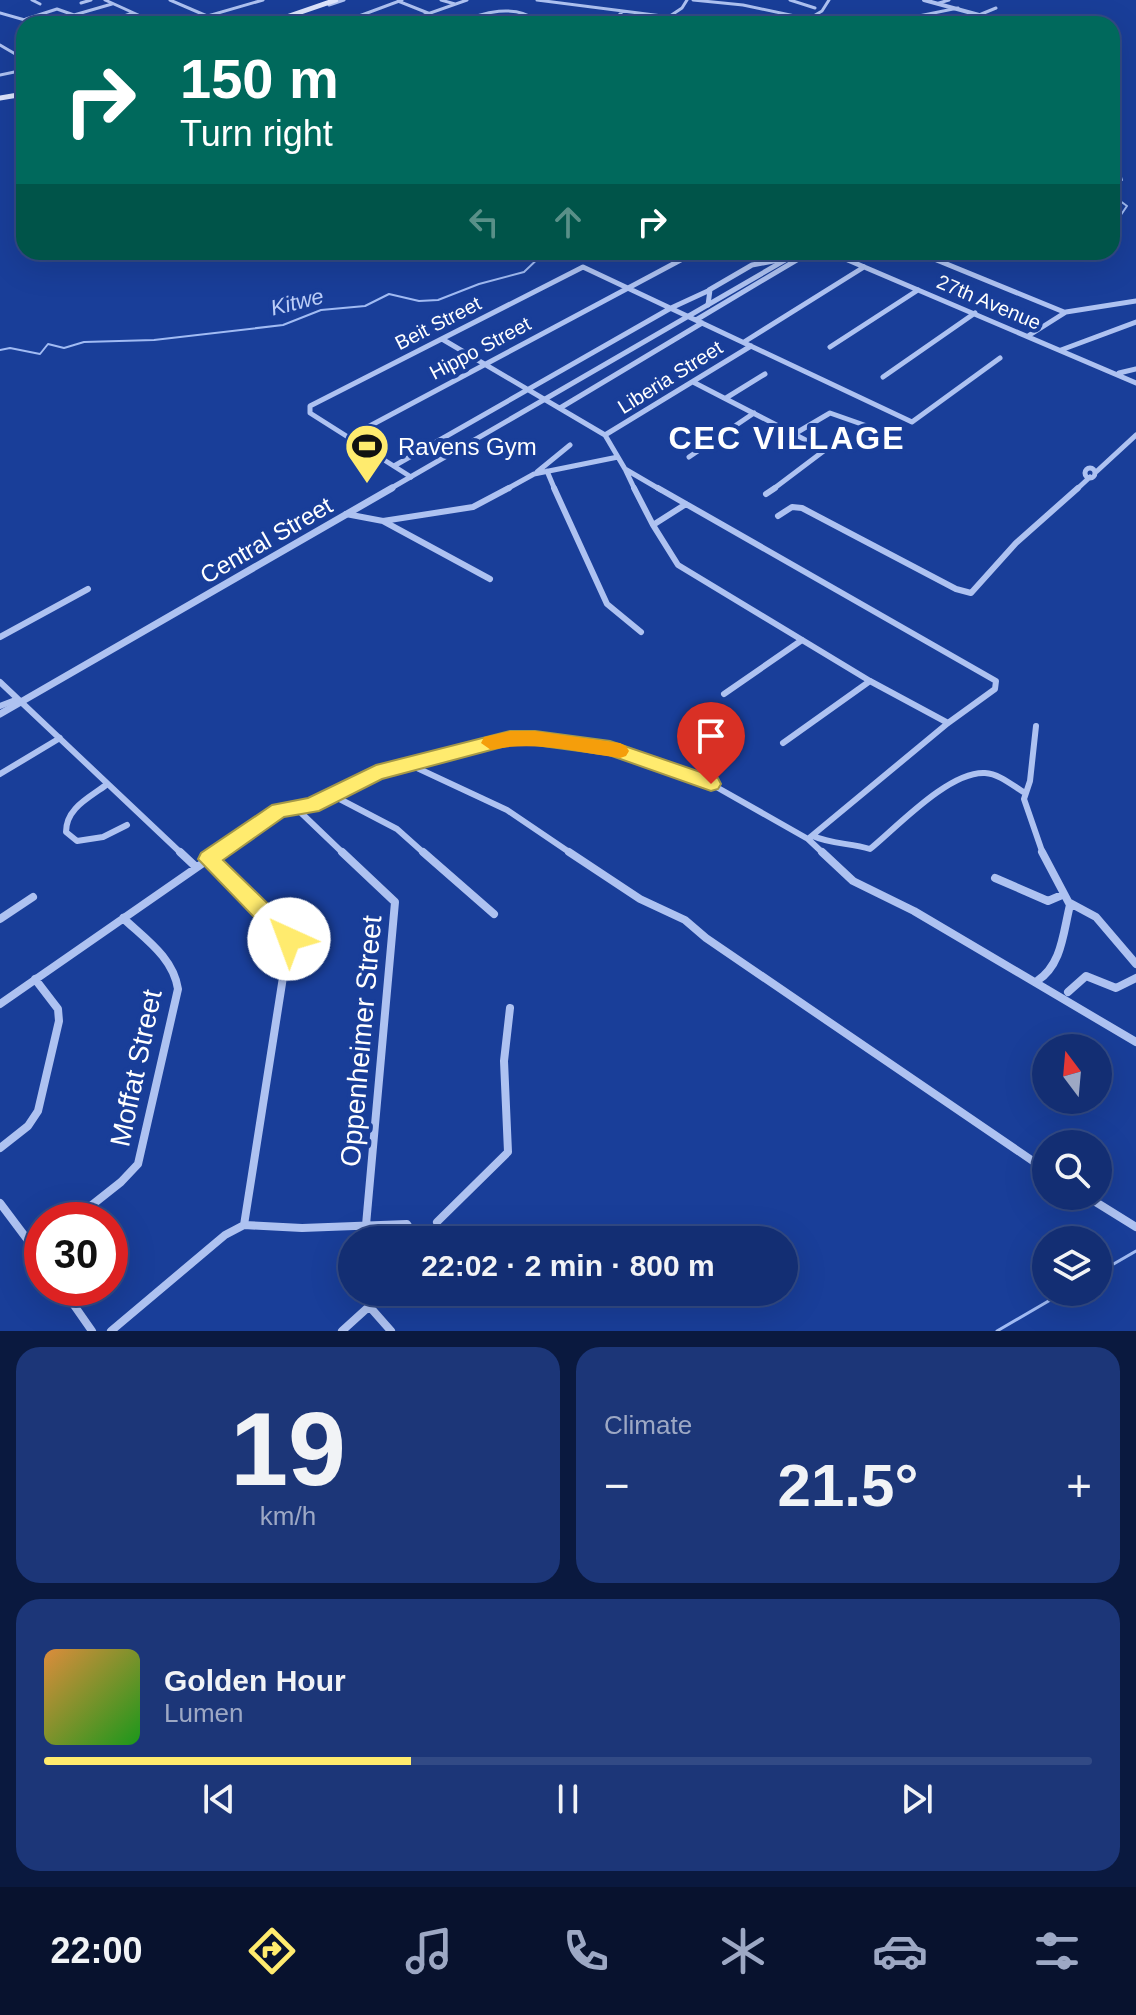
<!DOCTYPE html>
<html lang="en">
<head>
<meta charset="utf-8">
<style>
  :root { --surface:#132e73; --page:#1c3678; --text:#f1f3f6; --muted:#9da8c4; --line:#324a85; --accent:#ffeb6e }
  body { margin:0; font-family:Arial,sans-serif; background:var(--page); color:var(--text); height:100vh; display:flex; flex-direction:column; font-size:30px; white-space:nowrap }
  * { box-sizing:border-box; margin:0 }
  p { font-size:26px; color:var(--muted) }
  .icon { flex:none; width:44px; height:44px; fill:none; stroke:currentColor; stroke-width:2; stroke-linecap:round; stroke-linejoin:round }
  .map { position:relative; height:1331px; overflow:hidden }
  .details { display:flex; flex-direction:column; gap:16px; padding:16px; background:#0a193f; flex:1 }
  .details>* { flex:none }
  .top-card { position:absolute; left:16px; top:16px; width:1104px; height:244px; border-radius:24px; box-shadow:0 8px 32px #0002,0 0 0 2px var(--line); background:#00695c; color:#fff; overflow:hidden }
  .needle { width:52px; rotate:344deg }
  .fabs { position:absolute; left:1032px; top:1034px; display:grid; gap:16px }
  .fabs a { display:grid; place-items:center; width:80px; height:80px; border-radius:50%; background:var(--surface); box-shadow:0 8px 32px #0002,0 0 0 2px var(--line); font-size:40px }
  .speed { position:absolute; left:24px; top:1202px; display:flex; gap:16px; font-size:40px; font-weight:700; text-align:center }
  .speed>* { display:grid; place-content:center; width:104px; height:104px; border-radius:50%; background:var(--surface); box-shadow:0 8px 32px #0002,0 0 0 2px var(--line); line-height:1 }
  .speed .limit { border:12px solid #d22; background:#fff; color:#111 }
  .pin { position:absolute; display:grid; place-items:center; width:68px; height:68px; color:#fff; margin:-82px -34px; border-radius:50% 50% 50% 0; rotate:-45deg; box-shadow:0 0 8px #0007 }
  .pin .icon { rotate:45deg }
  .me { position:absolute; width:88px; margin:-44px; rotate:317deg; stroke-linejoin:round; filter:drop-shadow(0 0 6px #0008) }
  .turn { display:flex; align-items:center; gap:28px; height:168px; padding:0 32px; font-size:36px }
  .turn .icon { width:104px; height:104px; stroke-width:2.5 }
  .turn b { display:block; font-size:56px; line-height:68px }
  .lanes { display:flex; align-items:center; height:76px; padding:0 32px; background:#0003; justify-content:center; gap:40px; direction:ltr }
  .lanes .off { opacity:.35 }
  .big { font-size:60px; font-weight:600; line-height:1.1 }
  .details .tile { flex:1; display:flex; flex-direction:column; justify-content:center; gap:12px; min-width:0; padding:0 28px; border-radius:24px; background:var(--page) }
  .details .dial { align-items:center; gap:0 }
  .dial b { font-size:104px; line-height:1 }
  .song { display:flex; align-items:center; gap:24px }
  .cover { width:96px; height:96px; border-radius:12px; background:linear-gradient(135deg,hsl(30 70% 55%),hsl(120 70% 35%)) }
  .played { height:8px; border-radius:4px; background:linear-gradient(90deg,var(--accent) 35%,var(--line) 35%) }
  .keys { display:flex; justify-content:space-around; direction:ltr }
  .heat { display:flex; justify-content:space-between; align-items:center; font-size:44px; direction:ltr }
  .details .tiles { flex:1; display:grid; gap:16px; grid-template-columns:1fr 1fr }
  .tile:last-child { grid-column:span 2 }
  .trip { position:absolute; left:338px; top:1226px; width:460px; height:80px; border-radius:40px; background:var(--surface); box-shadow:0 8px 32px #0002,0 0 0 2px var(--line); font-weight:600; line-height:80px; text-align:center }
  .tabs { display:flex; height:128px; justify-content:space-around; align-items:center; background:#08122e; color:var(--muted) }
  .tabs .icon { width:56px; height:56px }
  .tabs .on { color:var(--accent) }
  .tabs b { font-size:36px; color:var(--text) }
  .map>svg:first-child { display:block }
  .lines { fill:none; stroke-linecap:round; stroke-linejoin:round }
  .stream-far1 { stroke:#a1bbf3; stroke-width:2 }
  .stream { stroke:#a1bbf3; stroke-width:3 }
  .minor-far3 { stroke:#aec2f1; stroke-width:3 }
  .minor-far2 { stroke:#aec2f1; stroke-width:5 }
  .minor-far1 { stroke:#aec2f1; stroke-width:6 }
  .minor { stroke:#aec2f1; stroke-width:8 }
  .tertiary-far2 { stroke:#aec2f1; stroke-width:4 }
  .tertiary-far1 { stroke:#aec2f1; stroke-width:5 }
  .tertiary { stroke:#aec2f1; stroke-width:7 }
  .secondary { stroke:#dde5fc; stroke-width:5 }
  .route { fill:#ffeb6e; stroke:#a69948; stroke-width:2 }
  .slow { fill:#f59e0b }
  .labels { text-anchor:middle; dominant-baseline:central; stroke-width:8; stroke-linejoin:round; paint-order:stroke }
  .far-street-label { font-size:20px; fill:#fff; stroke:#193e99 }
  .far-water-label { font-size:22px; font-style:italic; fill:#bbcdf7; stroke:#193e99 }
  .poi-label { font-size:24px; fill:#fff; stroke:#193e99; text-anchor:start }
  .street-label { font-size:24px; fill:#fff; stroke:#193e99 }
  .near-street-label { font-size:28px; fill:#fff; stroke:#193e99 }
  .district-label { font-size:32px; font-weight:bold; letter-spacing:2px; fill:#fff; stroke:#193e99 }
</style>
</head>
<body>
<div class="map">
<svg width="1136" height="1331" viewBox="0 0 1136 1331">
  <rect width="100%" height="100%" fill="#193e99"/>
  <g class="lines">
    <path class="stream-far1" d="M1047,18L1058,20L1060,24
      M1112,188L1122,180L1117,165
      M1112,195L1127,206L1114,225
      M0,350L10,348L40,354L48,344L64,348L84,342L154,340L283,325L321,310L365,306L389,294L419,301L438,300L479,284L524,272L545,252"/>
    <path class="stream" d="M1098,1273L1136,1251
      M997,1331L1064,1292"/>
    <path class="minor-far3" d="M32,0L40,4
      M105,0L158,24
      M170,0L207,16
      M441,0L455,4
      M537,0L670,17
      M693,0L743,5L809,19
      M790,0L815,8
      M398,1L428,13
      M81,3L91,0
      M939,3L949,0
      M329,5L344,0
      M0,13L39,24
      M979,15L996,8
      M909,18L958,8
      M26,19L57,9L74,15L112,4
      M66,21L74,24
      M100,24L133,13
      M180,24L263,0
      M362,24L351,19L402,0
      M399,24L467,0
      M459,24C483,11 515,4 538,21
      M514,24L565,19L606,24
      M610,24L623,11
      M658,24L682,8L687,0
      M800,24L822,11L829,0
      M0,45L17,55L24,66
      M0,75L24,70"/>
    <path class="minor-far2" d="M829,252L1136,383
      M886,252L984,257
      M922,254L1064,312
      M709,290L752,265L789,258
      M696,320L800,258L795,254
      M1028,336L1066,312L1136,301
      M442,339L605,435L625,469L661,490
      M744,342L864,267
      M830,347L918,290
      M1061,350L1136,322
      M1119,373L1136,369
      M883,377L975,313
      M693,382L825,450L772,490
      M726,398L765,374
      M560,408L702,323
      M796,433L830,413L867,426
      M605,435L751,346
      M349,437L690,255
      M689,457L754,413
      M394,466L671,308L710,290L708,305
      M1085 473a5 5 0 1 1 10 0a5 5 0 1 1-10 0Z
      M547,471L555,490
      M626,471L635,490
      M537,472L570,445
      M1096,472L1136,435
      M411,477L310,413V406L583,267L912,422L1000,358
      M505,490L534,474L618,457
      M1076,490L1090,477"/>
    <path class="minor-far1" d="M554,488L607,604L641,632
      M634,488L653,525
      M658,488L996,681L995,689L948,723L808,839
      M766,494L775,488
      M686,504L653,525L678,565L870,681L948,723
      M346,514L383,521L490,579
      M778,516L792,507L802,508L956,589L971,593L1016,543L1078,488
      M383,521L473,507L509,488
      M0,637L88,589
      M0,682L182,854
      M724,694L802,640
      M0,706L18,699
      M1036,726L1030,781L1024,799L1043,854
      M783,743L870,681
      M409,768H417L507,810L572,854
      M0,774L60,738
      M106,785C89,798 66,808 66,832L77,841L103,837L127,825
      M330,794L397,829L425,854
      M296,808L344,854
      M813,836C830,844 851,843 870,849C897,827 949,771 985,773C1000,774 1013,786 1025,793
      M216,854L279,810L312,805L376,773L510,738H535L610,748L711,784L808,839L824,854"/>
    <path class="minor" d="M180,852L196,867
      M342,852L395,902L366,1225
      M423,852L494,914
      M569,852L640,899L685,920L706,938L1046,1170
      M822,852L853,881L914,911L1136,1042
      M208,859L289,939L244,1225
      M995,878L1048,901L1062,895
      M1070,903L1096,917L1136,964
      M0,919L33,897
      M1037,981C1062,965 1063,933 1070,905L1042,852
      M1068,992L1086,976L1116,988L1136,978
      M0,1004L219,852
      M0,1148L28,1126L38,1111L59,1021L58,1009L35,979
      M1086,1196L1136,1227
      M0,1203L42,1259
      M73,1220L121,1182L138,1164L178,989C173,957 145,939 123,918
      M437,1222L508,1152L504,1061L510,1008
      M62,1288L92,1331
      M369,1306L391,1331
      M111,1331L225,1235L244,1225L302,1228L407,1224L417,1240
      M342,1331L385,1292"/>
    <path class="tertiary-far2" d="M924,0L979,15L980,24"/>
    <path class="tertiary-far1" d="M388,490L799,252"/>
    <path class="tertiary" d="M0,714L392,488"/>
    <path class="secondary" d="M266,24L336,0
      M0,98L24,94"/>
  </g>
  <path class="route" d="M510,731H535L610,741L718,778L721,784L718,789L711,791L609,755L535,745H510L382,779L319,811L284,817L223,860L297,932L300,939L297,945L289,948L281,945L198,859L201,853L272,805L308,798L376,765Z"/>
  <path class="slow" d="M510,731H535L620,743L626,746L629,751L626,756L620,758C577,752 533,740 491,750L481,743L484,737Z"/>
  <defs>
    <g id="stadium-pin" transform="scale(2.3)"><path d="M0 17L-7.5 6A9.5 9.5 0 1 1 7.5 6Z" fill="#ffeb6e" stroke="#193e99"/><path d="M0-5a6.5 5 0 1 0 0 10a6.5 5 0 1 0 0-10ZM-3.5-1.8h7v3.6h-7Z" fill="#111"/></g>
  </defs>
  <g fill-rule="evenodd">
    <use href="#stadium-pin" x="367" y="446"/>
  </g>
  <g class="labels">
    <g class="far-street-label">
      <text transform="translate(989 302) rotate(23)">27th Avenue</text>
      <text transform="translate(438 323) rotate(-27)">Beit Street</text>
      <text transform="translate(480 348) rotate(-28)">Hippo Street</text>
      <text transform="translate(670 377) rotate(-32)">Liberia Street</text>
    </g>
    <g class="far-water-label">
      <text transform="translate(297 302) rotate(-14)">Kitwe</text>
    </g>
    <g class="poi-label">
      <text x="398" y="446">Ravens Gym</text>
    </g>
    <g class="street-label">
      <text transform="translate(266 540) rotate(-30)">Central Street</text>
    </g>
    <g class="near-street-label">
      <text transform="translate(361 1041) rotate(-85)">Oppenheimer Street</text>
      <text transform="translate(136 1068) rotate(-78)">Moffat Street</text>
    </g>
    <g class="district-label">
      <text x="787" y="438">CEC VILLAGE</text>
    </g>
  </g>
</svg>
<div class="fabs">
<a><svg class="needle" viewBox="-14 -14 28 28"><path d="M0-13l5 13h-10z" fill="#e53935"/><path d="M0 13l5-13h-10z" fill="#9da8c4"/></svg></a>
<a><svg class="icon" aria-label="search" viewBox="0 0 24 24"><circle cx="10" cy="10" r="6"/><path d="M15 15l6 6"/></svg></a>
<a><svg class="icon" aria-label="layers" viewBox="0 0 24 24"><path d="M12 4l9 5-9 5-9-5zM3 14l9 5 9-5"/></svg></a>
</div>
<div class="speed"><div class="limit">30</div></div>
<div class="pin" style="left:711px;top:784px;background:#d93025"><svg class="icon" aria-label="arrive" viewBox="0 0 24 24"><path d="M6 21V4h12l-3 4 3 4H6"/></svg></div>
<svg class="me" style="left:289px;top:939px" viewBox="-20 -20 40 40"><circle r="19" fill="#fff"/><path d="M0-13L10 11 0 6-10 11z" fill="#ffeb6e"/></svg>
<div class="trip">22:02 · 2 min · 800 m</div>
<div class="top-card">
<div class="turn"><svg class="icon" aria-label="right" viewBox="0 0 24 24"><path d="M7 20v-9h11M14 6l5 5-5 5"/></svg><div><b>150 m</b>Turn right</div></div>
<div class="lanes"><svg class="icon off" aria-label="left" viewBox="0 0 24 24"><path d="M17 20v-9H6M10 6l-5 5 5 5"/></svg><svg class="icon off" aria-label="ahead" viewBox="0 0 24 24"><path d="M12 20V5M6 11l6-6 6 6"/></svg><svg class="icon" aria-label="right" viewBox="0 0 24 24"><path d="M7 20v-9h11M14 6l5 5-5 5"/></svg></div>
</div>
</div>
<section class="details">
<div class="tiles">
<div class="tile dial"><b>19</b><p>km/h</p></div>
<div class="tile"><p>Climate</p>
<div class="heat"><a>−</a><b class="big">21.5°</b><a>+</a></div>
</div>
<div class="tile">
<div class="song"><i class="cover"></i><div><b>Golden Hour</b><p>Lumen</p></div></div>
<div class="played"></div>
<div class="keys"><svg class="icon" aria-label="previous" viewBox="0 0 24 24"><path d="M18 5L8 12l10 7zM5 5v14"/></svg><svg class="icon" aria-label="pause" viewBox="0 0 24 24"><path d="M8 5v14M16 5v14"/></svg><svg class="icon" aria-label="next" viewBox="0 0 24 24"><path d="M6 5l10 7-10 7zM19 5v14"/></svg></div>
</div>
</div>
</section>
<nav class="tabs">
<b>22:00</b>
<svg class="icon on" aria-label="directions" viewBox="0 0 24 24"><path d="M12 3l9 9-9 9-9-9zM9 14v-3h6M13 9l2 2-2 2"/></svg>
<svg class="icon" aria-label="music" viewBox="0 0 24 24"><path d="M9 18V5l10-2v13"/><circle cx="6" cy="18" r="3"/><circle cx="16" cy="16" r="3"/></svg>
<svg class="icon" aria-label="phone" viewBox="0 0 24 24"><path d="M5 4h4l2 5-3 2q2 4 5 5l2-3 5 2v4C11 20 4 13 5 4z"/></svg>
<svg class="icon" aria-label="climate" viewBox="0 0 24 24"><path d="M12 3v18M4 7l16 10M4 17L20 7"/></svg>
<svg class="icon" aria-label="car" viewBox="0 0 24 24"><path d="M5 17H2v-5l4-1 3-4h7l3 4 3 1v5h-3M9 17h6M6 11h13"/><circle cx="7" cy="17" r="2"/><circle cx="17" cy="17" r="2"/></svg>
<svg class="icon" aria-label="filters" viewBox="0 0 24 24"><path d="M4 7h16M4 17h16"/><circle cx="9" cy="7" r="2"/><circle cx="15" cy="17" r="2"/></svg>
</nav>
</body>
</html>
